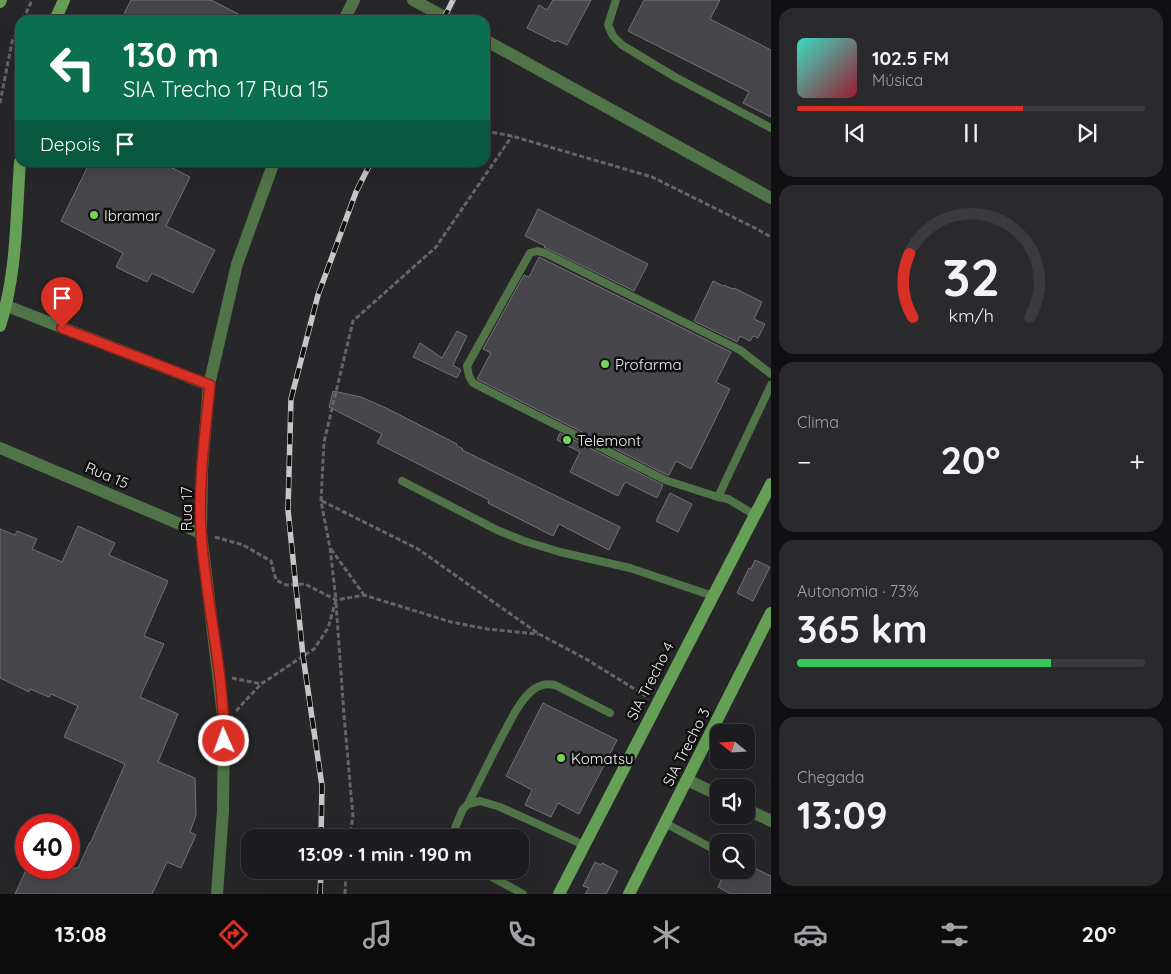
<!DOCTYPE html>
<html lang="pt">
<head>
<meta charset="utf-8">
<style>
  :root { --surface:#1d1d20; --page:#2a2a2d; --text:#f1f3f6; --muted:#a0a2a5; --line:#3b3b3e; --accent:#d93025 }
  body { margin:0; font-family:Quicksand,sans-serif; background:var(--page); color:var(--text); height:100vh; display:flex; flex-direction:column; font-size:19px; white-space:nowrap }
  * { box-sizing:border-box; margin:0 }
  p { font-size:16px; color:var(--muted) }
  .icon { flex:none; width:28px; height:28px; fill:none; stroke:currentColor; stroke-width:2; stroke-linecap:round; stroke-linejoin:round }
  .map { position:relative; flex:1; overflow:hidden }
  .panel { display:flex; flex-direction:column; gap:8px; padding:8px; background:#101012; width:400px }
  .panel>* { flex:none }
  .banner { position:absolute; left:15px; top:15px; width:475px; height:152px; border-radius:15px; box-shadow:0 5px 20px #0002,0 0 0 1px var(--line); background:#0b6e4f; color:#fff; overflow:hidden }
  .needle { width:32px; rotate:288deg }
  .fabs { position:absolute; left:710px; top:724px; display:grid; gap:10px }
  .fabs a { display:grid; place-items:center; width:45px; height:45px; border-radius:10px; background:var(--surface); box-shadow:0 5px 20px #0002,0 0 0 1px var(--line); font-size:25px }
  .speed { position:absolute; left:15px; top:814px; display:flex; gap:10px; font-size:25px; font-weight:700; text-align:center }
  .speed>* { display:grid; place-content:center; width:65px; height:65px; border-radius:50%; background:var(--surface); box-shadow:0 5px 20px #0002,0 0 0 1px var(--line); line-height:1 }
  .speed .limit { border:8px solid #d22; background:#fff; color:#111 }
  .pin { position:absolute; display:grid; place-items:center; width:42px; height:42px; color:#fff; margin:-51px -21px; border-radius:50% 50% 50% 0; rotate:-45deg; box-shadow:0 0 5px #0007 }
  .pin .icon { rotate:45deg }
  .me { position:absolute; width:55px; margin:-28px; rotate:358deg; stroke-linejoin:round; filter:drop-shadow(0 0 4px #0008) }
  .turn { display:flex; align-items:center; gap:18px; height:105px; padding:0 25px; font-size:22px }
  .turn .icon { width:65px; height:65px; stroke-width:2.5 }
  .turn b { display:block; font-size:35px; line-height:42px }
  .then { display:flex; align-items:center; height:48px; padding:0 25px; background:#0003; gap:10px; font-size:19px }
  .big { font-size:38px; font-weight:700; line-height:1.1 }
  .panel .card { flex:1; display:flex; flex-direction:column; justify-content:center; gap:8px; min-width:0; padding:0 18px; border-radius:15px; background:var(--page) }
  .panel .dial { align-items:center; gap:0 }
  .dial svg { height:130px; overflow:visible; fill:none; stroke:var(--line); stroke-width:7; stroke-linecap:round; text-anchor:middle }
  .dial text { fill:var(--text); stroke:none }
  .song { display:flex; align-items:center; gap:15px }
  .cover { width:60px; height:60px; border-radius:8px; background:linear-gradient(135deg,hsl(170 70% 55%),hsl(350 70% 35%)) }
  .played { height:5px; border-radius:2px; background:linear-gradient(90deg,var(--accent) 65%,var(--line) 65%) }
  .keys { display:flex; justify-content:space-around; direction:ltr }
  .heat { display:flex; justify-content:space-between; align-items:center; font-size:28px; direction:ltr }
  .charge { height:8px; border-radius:4px; background:linear-gradient(90deg,#34c759 73%,var(--line) 0) }
  .trip { position:absolute; left:241px; top:829px; width:288px; height:50px; border-radius:15px; background:var(--surface); box-shadow:0 5px 20px #0002,0 0 0 1px var(--line); font-weight:700; line-height:50px; text-align:center }
  .menu { display:flex; height:80px; justify-content:space-around; align-items:center; background:#0c0c0d; color:var(--muted) }
  .menu .icon { width:35px; height:35px }
  .menu .selected { color:var(--accent) }
  .menu b { font-size:22px; color:var(--text) }
  main { display:flex; flex:1; min-height:0 }
  .map>svg:first-child { display:block }
  .building { fill:#47474b; stroke:#737276 }
  .lines { fill:none; stroke-linecap:round; stroke-linejoin:round }
  .path { stroke:#666668; stroke-width:3; stroke-dasharray:5 2.5; stroke-linecap:butt }
  .service { stroke:#507447; stroke-width:8 }
  .minor { stroke:#507447; stroke-width:12 }
  .tertiary { stroke:#507447; stroke-width:12 }
  .secondary { stroke:#66a057; stroke-width:12 }
  .rail-casing { stroke:#c6c6c9; stroke-width:5.5 }
  .rail { stroke:#101011; stroke-width:4; stroke-dasharray:11; stroke-linecap:butt }
  .route-casing { stroke:#8d1f18; stroke-width:12 }
  .route { stroke:#d93025; stroke-width:9 }
  .poi-dot { fill:#75d25b; stroke:#101011; stroke-width:2 }
  .labels { text-anchor:middle; dominant-baseline:central; stroke-width:5; stroke-linejoin:round; paint-order:stroke }
  .poi-label { font-size:15px; fill:#f0f0f2; stroke:#101011; text-anchor:start }
  .street-label { font-size:15px; fill:#f0f0f2; stroke:#101011 }
</style>
</head>
<body>
<main>
<div class="map">
<svg width="771" height="894" viewBox="0 0 771 894">
  <rect width="100%" height="100%" fill="#27272a"/>
  <path class="building" d="M131,0H211L250,20H121Z
    M553,0H591L567,45L556,40L555,42L527,28L539,5L547,10Z
    M644,0H720L710,19L771,50V117L743,103L749,92L628,31Z
    M90,162H161L190,177L166,226L215,250L193,293L152,273L147,282L116,267L123,253L61,221Z
    M538,209L648,264L634,291L544,247L545,246L525,236Z
    M539,257L731,352L716,382L730,389L691,469L676,461L669,475H667L477,379L491,353L483,349L524,275L529,277Z
    M713,281L723,286L724,285L733,289L734,288L762,302L754,319L765,324L758,338L753,336L750,341L740,336L737,342L694,321Z
    M457,331L467,336L453,365L461,370L457,378L413,357L420,343L442,358Z
    M333,391L361,397L386,408L457,444L456,445L463,449L462,450L620,527L609,550L559,524L553,536L488,503L489,500L377,443L382,434L329,407Z
    M560,433L663,485L657,498L625,482L618,496L570,472L580,452L557,440Z
    M670,493L692,504L678,532L656,521Z
    M78,526L115,543L109,555L168,581L144,636L164,644L140,697L178,714L158,762L195,778L196,815L190,832L196,835L181,868L167,862L152,894H15L27,868H78L90,842H91L125,764L64,737L78,706L51,694L49,697L30,689L29,692L0,678V529L15,535L17,531L37,539L32,549L62,562Z
    M755,560L770,567L753,601L737,593L749,568L751,569Z
    M543,703L617,740L579,814L558,803L551,817L525,805L532,790L506,776Z
    M595,862L601,865L602,863L618,871L606,894H585L589,888L583,886Z
    M746,864L771,876V894H731L718,887L726,870H746Z"/>
  <g class="lines">
    <path class="path" d="M23,20L32,0
      M0,103L12,42L20,26
      M485,131L512,136L652,177L757,229L771,237
      M322,501L418,549L539,634L586,659L646,696
      M215,537L243,545L271,561L276,580L286,585L305,584L336,600L364,595L451,622L487,629L538,634
      M331,549L364,595
      M336,603L344,715L353,817L349,838
      M232,678L261,684L314,649L328,628L336,600L330,548L321,501L324,442L353,321L436,247L512,136
      M236,711L261,684
      M345,894L346,870"/>
    <path class="service" d="M616,0L608,25L613,36L622,45L675,77L771,128
      M402,481L497,530L524,541L560,552L630,568L713,596
      M718,497L665,480L473,383L469,376L467,366L530,253L537,251L545,253L740,350L771,374
      M755,515L728,499L718,497L771,385
      M468,804C481,778 493,753 507,727C514,714 521,699 534,689C541,684 547,683 555,685L610,713
      M665,823L719,852
      M454,838L455,828L463,809L468,804L480,801L500,807L584,845
      M479,870L523,894"/>
    <path class="minor" d="M413,0L450,20
      M485,40L771,198"/>
    <path class="tertiary" d="M344,20L354,0
      M7,306L209,385
      M0,448L201,533
      M687,780L719,795
      M746,809L771,821
      M217,894L223,811L224,724L201,533L202,469L209,385L237,264L274,162"/>
    <path class="secondary" d="M0,2L1,0
      M55,20L64,0
      M0,326C17,274 16,217 20,162
      M559,894L771,484
      M629,894L771,613"/>
    <g class="rail-casing">
      <path id="rail" d="M443,20L453,0
        M321,838L322,786L303,656L288,510L291,399L318,295L356,192L371,162
        M320,894L321,870"/>
    </g>
    <use href="#rail" class="rail"/>
  </g>
  <g class="lines">
    <g class="route-casing">
      <path id="route" d="M62,328L210,385C205,434 198,484 201,533C206,603 224,671 224,741"/>
    </g>
    <use href="#route" class="route"/>
  </g>
  <g class="poi-dot">
    <circle cx="94" cy="215" r="5"/>
    <circle cx="605" cy="364" r="5"/>
    <circle cx="567" cy="440" r="5"/>
    <circle cx="561" cy="758" r="5"/>
  </g>
  <g class="labels">
    <g class="poi-label">
      <text x="104" y="215">Ibramar</text>
      <text x="615" y="364">Profarma</text>
      <text x="577" y="440">Telemont</text>
      <text x="571" y="758">Komatsu</text>
    </g>
    <g class="street-label">
      <text transform="translate(107 475) rotate(23)">Rua 15</text>
      <text transform="translate(186 509) rotate(-90)">Rua 17</text>
      <text transform="translate(650 681) rotate(-63)">SIA Trecho 4</text>
      <text transform="translate(686 747) rotate(-63)">SIA Trecho 3</text>
    </g>
  </g>
</svg>
<div class="fabs">
<a><svg class="needle" viewBox="-14 -14 28 28"><path d="M0-13l5 13h-10z" fill="#e53935"/><path d="M0 13l5-13h-10z" fill="#a0a2a5"/></svg></a>
<a><svg class="icon" aria-label="sound" viewBox="0 0 24 24"><path d="M4 9h4l5-4v14l-5-4H4zM17 9q2 3 0 6"/></svg></a>
<a><svg class="icon" aria-label="search" viewBox="0 0 24 24"><circle cx="10" cy="10" r="6"/><path d="M15 15l6 6"/></svg></a>
</div>
<div class="speed"><div class="limit">40</div></div>
<div class="pin" style="left:62px;top:328px;background:#d93025"><svg class="icon" aria-label="arrive" viewBox="0 0 24 24"><path d="M6 21V4h12l-3 4 3 4H6"/></svg></div>
<svg class="me" style="left:224px;top:741px" viewBox="-20 -20 40 40"><circle r="17" fill="#d93025" stroke="#fff" stroke-width="3"/><path d="M0-11L8 9 0 5-8 9z" fill="#fff"/></svg>
<div class="trip">13:09 · 1 min · 190 m</div>
<div class="banner">
<div class="turn"><svg class="icon" aria-label="left" viewBox="0 0 24 24"><path d="M17 20v-9H6M10 6l-5 5 5 5"/></svg><div><b>130 m</b>SIA Trecho 17 Rua 15</div></div>
<div class="then">Depois<svg class="icon" aria-label="arrive" viewBox="0 0 24 24"><path d="M6 21V4h12l-3 4 3 4H6"/></svg></div>
</div>
</div>
<section class="panel">
<div class="card">
<div class="song"><i class="cover"></i><div><b>102.5 FM</b><p>Música</p></div></div>
<div class="played"></div>
<div class="keys"><svg class="icon" aria-label="previous" viewBox="0 0 24 24"><path d="M18 5L8 12l10 7zM5 5v14"/></svg><svg class="icon" aria-label="pause" viewBox="0 0 24 24"><path d="M8 5v14M16 5v14"/></svg><svg class="icon" aria-label="next" viewBox="0 0 24 24"><path d="M6 5l10 7-10 7zM19 5v14"/></svg></div>
</div>
<div class="card dial"><svg viewBox="0 0 100 80">
<path d="M14 69A42 42 0 1 1 86 69"/>
<path d="M14 69A42 42 0 0 1 12 30" stroke="#d93025"/>
<text x="50" y="56" font-size="32" font-weight="700">32</text>
<text x="50" y="72" font-size="11">km/h</text>
</svg></div>
<div class="card"><p>Clima</p>
<div class="heat"><a>−</a><b class="big">20°</b><a>+</a></div>
</div>
<div class="card"><p>Autonomia · 73%</p><b class="big">365 km</b><div class="charge"></div></div>
<div class="card"><p>Chegada</p><b class="big">13:09</b></div>
</section>
</main>
<nav class="menu">
<b>13:08</b>
<svg class="icon selected" aria-label="directions" viewBox="0 0 24 24"><path d="M12 3l9 9-9 9-9-9zM9 14v-3h6M13 9l2 2-2 2"/></svg>
<svg class="icon" aria-label="music" viewBox="0 0 24 24"><path d="M9 18V5l10-2v13"/><circle cx="6" cy="18" r="3"/><circle cx="16" cy="16" r="3"/></svg>
<svg class="icon" aria-label="phone" viewBox="0 0 24 24"><path d="M5 4h4l2 5-3 2q2 4 5 5l2-3 5 2v4C11 20 4 13 5 4z"/></svg>
<svg class="icon" aria-label="climate" viewBox="0 0 24 24"><path d="M12 3v18M4 7l16 10M4 17L20 7"/></svg>
<svg class="icon" aria-label="car" viewBox="0 0 24 24"><path d="M5 17H2v-5l4-1 3-4h7l3 4 3 1v5h-3M9 17h6M6 11h13"/><circle cx="7" cy="17" r="2"/><circle cx="17" cy="17" r="2"/></svg>
<svg class="icon" aria-label="filters" viewBox="0 0 24 24"><path d="M4 7h16M4 17h16"/><circle cx="9" cy="7" r="2"/><circle cx="15" cy="17" r="2"/></svg>
<b>20°</b>
</nav>
</body>
</html>
